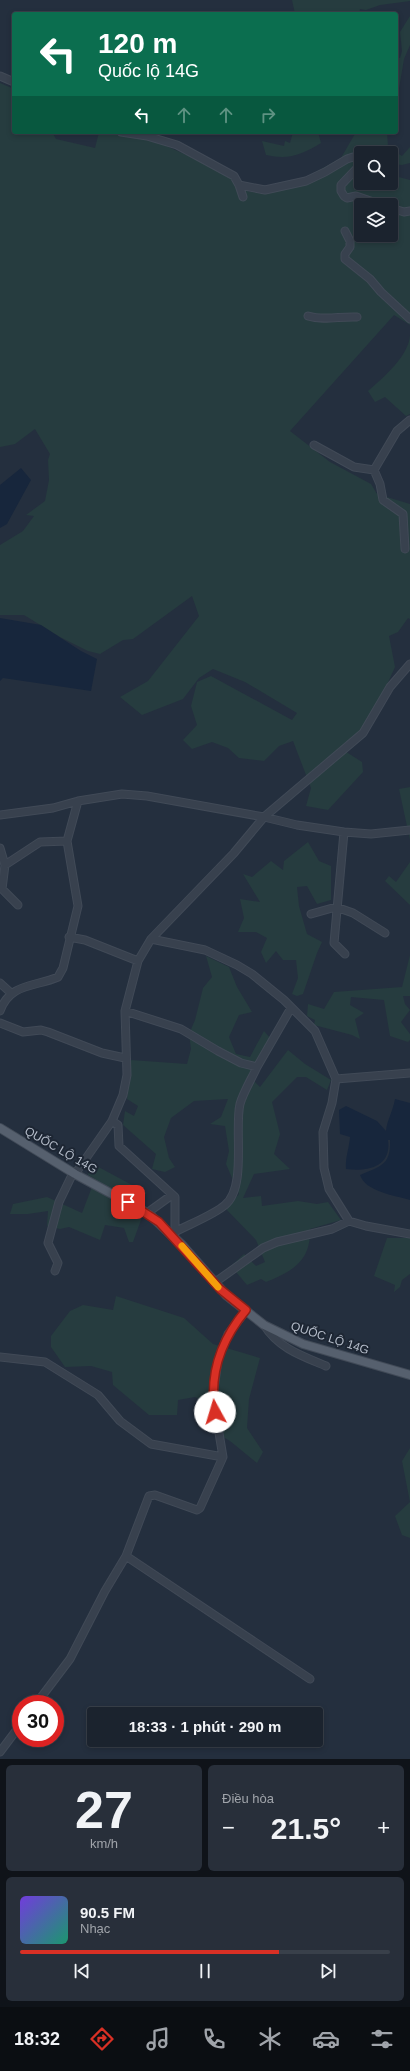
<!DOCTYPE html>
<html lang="vi">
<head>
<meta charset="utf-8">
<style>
  :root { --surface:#1b232e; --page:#282f3a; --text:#f1f3f6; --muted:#a0a4aa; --line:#39404a; --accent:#d93025 }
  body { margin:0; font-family:Helvetica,sans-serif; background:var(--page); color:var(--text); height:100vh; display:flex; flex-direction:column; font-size:15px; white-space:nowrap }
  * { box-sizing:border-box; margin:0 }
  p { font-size:13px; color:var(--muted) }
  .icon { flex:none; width:22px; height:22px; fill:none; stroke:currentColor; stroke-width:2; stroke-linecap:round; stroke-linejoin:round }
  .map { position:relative; height:1759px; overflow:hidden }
  .details { display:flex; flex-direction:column; gap:6px; padding:6px; background:#0f1319; flex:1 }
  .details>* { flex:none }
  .guide { position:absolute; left:12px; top:12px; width:386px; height:122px; border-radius:4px; box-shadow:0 2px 6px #0003,0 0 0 1px var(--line); background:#0b6e4f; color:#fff; overflow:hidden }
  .controls { position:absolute; left:354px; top:146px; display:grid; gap:8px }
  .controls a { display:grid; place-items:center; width:44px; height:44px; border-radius:4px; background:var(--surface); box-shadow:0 2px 6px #0003,0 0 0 1px var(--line); font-size:20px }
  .speed { position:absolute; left:12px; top:1695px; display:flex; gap:8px; font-size:20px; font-weight:700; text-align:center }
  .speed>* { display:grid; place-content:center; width:52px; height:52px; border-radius:50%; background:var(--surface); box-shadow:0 2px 6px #0003,0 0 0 1px var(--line); line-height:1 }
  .speed .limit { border:6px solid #d22; background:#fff; color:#111 }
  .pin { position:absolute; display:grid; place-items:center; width:34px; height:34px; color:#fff; margin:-17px; border-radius:8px; box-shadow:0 2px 6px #0006 }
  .me { position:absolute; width:44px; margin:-22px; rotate:354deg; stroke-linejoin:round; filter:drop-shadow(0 0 3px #0008) }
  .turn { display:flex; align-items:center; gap:14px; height:84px; padding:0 20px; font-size:18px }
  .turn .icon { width:52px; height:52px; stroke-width:2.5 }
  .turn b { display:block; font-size:28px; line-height:34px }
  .lanes { display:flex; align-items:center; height:38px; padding:0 20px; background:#0003; justify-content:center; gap:20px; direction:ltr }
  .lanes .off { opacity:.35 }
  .big { font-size:30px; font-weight:700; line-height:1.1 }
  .details .widget { flex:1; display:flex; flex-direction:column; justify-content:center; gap:6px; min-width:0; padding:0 14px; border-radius:6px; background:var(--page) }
  .details .dial { align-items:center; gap:0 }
  .dial b { font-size:52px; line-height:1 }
  .song { display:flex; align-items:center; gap:12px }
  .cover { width:48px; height:48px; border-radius:6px; background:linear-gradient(135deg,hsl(260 70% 55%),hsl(160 70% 35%)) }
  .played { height:4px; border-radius:2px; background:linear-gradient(90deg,var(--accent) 70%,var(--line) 70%) }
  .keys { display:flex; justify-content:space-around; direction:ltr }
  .heat { display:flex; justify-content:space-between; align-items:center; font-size:22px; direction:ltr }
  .details .tiles { flex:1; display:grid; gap:6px; grid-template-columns:1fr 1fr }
  .widget:last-child { grid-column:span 2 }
  .trip { position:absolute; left:87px; top:1707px; width:236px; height:40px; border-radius:4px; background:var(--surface); box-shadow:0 2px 6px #0003,0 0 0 1px var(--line); font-weight:700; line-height:40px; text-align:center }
  .tab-bar { display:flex; height:64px; justify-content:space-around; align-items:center; background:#0b0e12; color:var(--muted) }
  .tab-bar .icon { width:28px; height:28px }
  .tab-bar .selected { color:var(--accent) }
  .tab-bar b { font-size:18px; color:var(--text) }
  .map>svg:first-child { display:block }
  .green { fill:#263c3f; fill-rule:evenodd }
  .water { fill:#17263c }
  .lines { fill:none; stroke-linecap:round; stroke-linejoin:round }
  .minor-casing { stroke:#414a57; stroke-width:9 }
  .major-casing { stroke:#414a57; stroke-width:10 }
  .minor { stroke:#38414e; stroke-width:7 }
  .major { stroke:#56606e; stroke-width:8 }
  .route-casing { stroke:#8d1f18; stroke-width:10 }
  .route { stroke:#d93025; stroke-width:7 }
  .slow { stroke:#f59e0b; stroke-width:7 }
  .labels { text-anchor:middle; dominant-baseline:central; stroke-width:4; stroke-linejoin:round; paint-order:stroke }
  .street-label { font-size:12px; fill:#b4bcc9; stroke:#1d2633 }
</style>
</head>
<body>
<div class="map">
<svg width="410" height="1759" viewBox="0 0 410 1759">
  <rect width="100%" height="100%" fill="#242f3e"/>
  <path class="green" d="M292,0H410V1L380,5L366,10L360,9L359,14H295Z
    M410,16V45L404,59L396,106V58H400L402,51L400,32Z
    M0,83L14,89V132H52L56,139L95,148L99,132H134L189,156L229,177L245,190L250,192L305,178L341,158L356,132H387L388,147L402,156L410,147V163L402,165L391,164V153H361V183H391V175L410,180V325L394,315L290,431L330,462L371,484L377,494L410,504V619L408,618L398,632L389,636L395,667L369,724L340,748L362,762L363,772L328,810L306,806L311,788L293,741L279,746L264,761L239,758L228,748L212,742L192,749L183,740L197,725L191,706L197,682L211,676L292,720L297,713L245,682L213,669L199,678L183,699L142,715L120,697L148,681L199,616L192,596L133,639L123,640L100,654L88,651L60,637L24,615H0V545L23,531L34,516L26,515L45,501L49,480L48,460L50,454L35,429L15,444L0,447ZM361,205H391V235H361Z
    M293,132L301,134V132H318L321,143C301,155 289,160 266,155L262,141L284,146L285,141L290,143Z
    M410,335V414L406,416L385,397L375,402L368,391C383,378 409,356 410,335Z
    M410,787V840L399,789Z
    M308,842L319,861L331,866V900L317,904L307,886L297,887L299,906L307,934L322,942L317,953L303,994L297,996L292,994L298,978L296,960H283L276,951L266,963L261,952L267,938L256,932H238L244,918L240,899L260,902L243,874L252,877L271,861L283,870L284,861Z
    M410,862V905L385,881L389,876L396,882Z
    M410,955V996H403L405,1004L410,1010L401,1022L410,1034V1040L408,1042L390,1036L384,1000L351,997L350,1005L364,1013L355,1019L360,1039L352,1035L314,1025L315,1020L307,1016L308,1004L324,1009L334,992L402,987Z
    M206,956L229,967L237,987L252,1012L239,1015L229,1037L236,1054L250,1057L264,1031L271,1039L250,1077L260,1087L288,1050L305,1064L331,1080L327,1090L306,1077H297L272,1102L280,1134L274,1154L290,1169L254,1174L243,1198L261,1196L262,1206L298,1201L317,1204L328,1202L341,1220L310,1229C311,1261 293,1271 266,1282L261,1279L247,1285L231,1266L244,1254L256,1266L265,1262L256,1240L226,1209L239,1194L226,1164L229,1151L225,1126L210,1124L221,1117L228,1099L194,1101L171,1118L164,1137L169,1158L175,1167L165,1172L152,1169L156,1154L123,1125L125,1111L134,1116L138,1106L127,1099L131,1060L187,1064L191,1049L189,1034L195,1020L203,988L212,977Z
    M91,1163L147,1193L140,1198L104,1194L142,1217L133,1242H129L124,1228L105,1225L100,1240L69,1227L60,1229L47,1226L48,1211L28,1214H10L13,1204L47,1197L82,1213L95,1179L88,1175Z
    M387,1238H410V1274L402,1280L400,1287L394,1292L395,1285L374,1276Z
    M116,1296L184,1318L213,1344L260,1358L249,1399L247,1428L263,1452L257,1463L230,1441L210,1429L208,1403L195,1397L178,1400L177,1415H149L113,1385L112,1372L91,1366L65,1367L51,1347V1336L70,1311L83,1305L113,1310Z
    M410,1448V1538L402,1535L395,1516L410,1502L402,1461Z"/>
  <path class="water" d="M21,468L31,480L7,524L0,528V485Z
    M0,618L41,625L81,651L97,659L91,691L3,678L0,681Z
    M395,1099L410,1103V1200C394,1195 366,1192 360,1175C381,1166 391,1165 390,1140H388C392,1167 367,1172 346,1169C345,1158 349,1149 350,1137L340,1134L339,1110L346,1106L377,1121L386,1131C387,1120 393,1111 395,1099Z"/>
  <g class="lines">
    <g class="minor-casing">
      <path id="minor" d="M0,76L14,82
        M121,132L147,136L177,145L234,176L239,185L243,197
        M239,185L265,190L306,181L325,172L347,159L353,157L360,161V165L341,185V191L344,196L347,198L356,196L382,205
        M391,208L404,212L410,211
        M345,231L350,241V247L345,254V259L370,279L381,292L410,319
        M308,316C324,321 340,316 357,317
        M314,445L354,467L374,470L397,431L410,420
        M374,470L380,484L383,500L403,514L405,549
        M0,815L53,808L78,801L122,794L147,796L264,817L297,825L344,832L371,834L410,830
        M344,832L334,943L345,954
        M0,848L5,865L2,889L18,905
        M5,865L40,842L67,841
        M311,914L336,907L353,913L385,933
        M69,937L85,940L138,961
        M151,939L205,950L237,965L252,974L284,1000L315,1031L336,1079L332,1103L323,1132L324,1168L329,1189L349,1221L366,1226L410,1234
        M0,983L11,993
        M0,1011C10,983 35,987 58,977L63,968L78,906L67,841L78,801
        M125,1011L181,1029L218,1051L241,1063L257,1067C252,1078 243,1093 240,1104C234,1129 247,1187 225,1205C214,1215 185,1226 171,1234
        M0,1023L23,1032L41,1030L48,1032L102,1053L125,1058
        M257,1067L291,1008
        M336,1079L410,1073
        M112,1121L118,1125L119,1146L175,1197V1232
        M75,1174L112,1121L123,1095L127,1075L125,1011L138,961L151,939L234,853L264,817L363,733L390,687L410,664
        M147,1213L172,1195
        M55,1271L58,1263L48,1243L59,1202L73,1173
        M214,1283L263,1248L277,1242L332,1229L349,1221
        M264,1325C278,1348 302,1356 326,1366
        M0,1357L45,1362L98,1395L120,1421L151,1444L223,1457
        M126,1556L310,1679
        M36,1704L70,1659L105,1591L126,1556L149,1496L155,1495L197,1510L200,1508L223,1457L213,1397L218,1360L228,1334L246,1311
        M0,1752L21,1724"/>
    </g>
    <g class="major-casing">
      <path id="major" d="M0,1128L75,1174L149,1214L183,1246L226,1295L264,1325L303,1344L410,1375"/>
    </g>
    <use href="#minor" class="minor"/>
    <use href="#major" class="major"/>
  </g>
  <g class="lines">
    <g class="route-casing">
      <path id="route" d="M128,1202L159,1222L220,1289L246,1310C221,1340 209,1374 215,1412"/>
    </g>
    <use href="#route" class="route"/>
    <path class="slow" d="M182,1246L218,1287"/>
  </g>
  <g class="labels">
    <g class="street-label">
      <text transform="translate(61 1150) rotate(30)">QUỐC LỘ 14G</text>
      <text transform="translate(330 1338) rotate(18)">QUỐC LỘ 14G</text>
    </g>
  </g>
</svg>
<div class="controls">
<a><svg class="icon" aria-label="search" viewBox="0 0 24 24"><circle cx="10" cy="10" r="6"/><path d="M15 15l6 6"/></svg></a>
<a><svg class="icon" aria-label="layers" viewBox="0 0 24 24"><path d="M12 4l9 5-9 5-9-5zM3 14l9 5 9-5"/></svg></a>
</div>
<div class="speed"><div class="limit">30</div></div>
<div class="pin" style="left:128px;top:1202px;background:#d93025"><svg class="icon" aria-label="arrive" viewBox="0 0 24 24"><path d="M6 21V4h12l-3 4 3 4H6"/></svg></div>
<svg class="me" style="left:215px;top:1412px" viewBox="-20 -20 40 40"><circle r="19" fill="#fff"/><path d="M0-13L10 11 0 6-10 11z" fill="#d93025"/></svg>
<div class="trip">18:33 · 1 phút · 290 m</div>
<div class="guide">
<div class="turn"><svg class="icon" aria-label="left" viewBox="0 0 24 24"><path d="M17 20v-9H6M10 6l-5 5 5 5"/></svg><div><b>120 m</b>Quốc lộ 14G</div></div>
<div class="lanes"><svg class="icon" aria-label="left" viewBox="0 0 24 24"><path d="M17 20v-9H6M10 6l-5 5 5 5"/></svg><svg class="icon off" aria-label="ahead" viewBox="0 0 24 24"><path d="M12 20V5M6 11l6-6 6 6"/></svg><svg class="icon off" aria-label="ahead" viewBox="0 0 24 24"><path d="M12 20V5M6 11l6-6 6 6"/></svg><svg class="icon off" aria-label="right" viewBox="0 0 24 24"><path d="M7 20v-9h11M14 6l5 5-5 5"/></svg></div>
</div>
</div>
<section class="details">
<div class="tiles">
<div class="widget dial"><b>27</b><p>km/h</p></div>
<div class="widget"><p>Điều hòa</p>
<div class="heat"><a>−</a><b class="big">21.5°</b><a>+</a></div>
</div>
<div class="widget">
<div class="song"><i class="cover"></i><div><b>90.5 FM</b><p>Nhạc</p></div></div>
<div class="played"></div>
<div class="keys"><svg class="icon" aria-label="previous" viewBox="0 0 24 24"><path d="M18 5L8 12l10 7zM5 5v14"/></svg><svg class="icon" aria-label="pause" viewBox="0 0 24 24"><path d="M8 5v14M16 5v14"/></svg><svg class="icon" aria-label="next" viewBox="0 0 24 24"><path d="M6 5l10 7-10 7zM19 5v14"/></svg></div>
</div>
</div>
</section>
<nav class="tab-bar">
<b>18:32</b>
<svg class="icon selected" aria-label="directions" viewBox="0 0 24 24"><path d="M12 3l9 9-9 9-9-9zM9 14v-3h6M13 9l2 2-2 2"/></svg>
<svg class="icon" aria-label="music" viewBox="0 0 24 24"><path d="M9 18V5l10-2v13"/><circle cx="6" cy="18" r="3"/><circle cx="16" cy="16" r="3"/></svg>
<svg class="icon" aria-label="phone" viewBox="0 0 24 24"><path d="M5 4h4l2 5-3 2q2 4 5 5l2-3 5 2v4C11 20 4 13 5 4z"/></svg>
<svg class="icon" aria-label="climate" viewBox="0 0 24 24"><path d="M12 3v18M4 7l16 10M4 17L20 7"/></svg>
<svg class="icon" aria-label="car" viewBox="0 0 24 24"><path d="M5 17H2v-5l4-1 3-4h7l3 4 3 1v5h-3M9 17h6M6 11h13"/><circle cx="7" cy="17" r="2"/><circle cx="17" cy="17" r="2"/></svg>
<svg class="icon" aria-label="filters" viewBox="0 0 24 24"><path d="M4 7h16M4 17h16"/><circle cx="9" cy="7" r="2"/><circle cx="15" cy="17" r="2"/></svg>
</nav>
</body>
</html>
